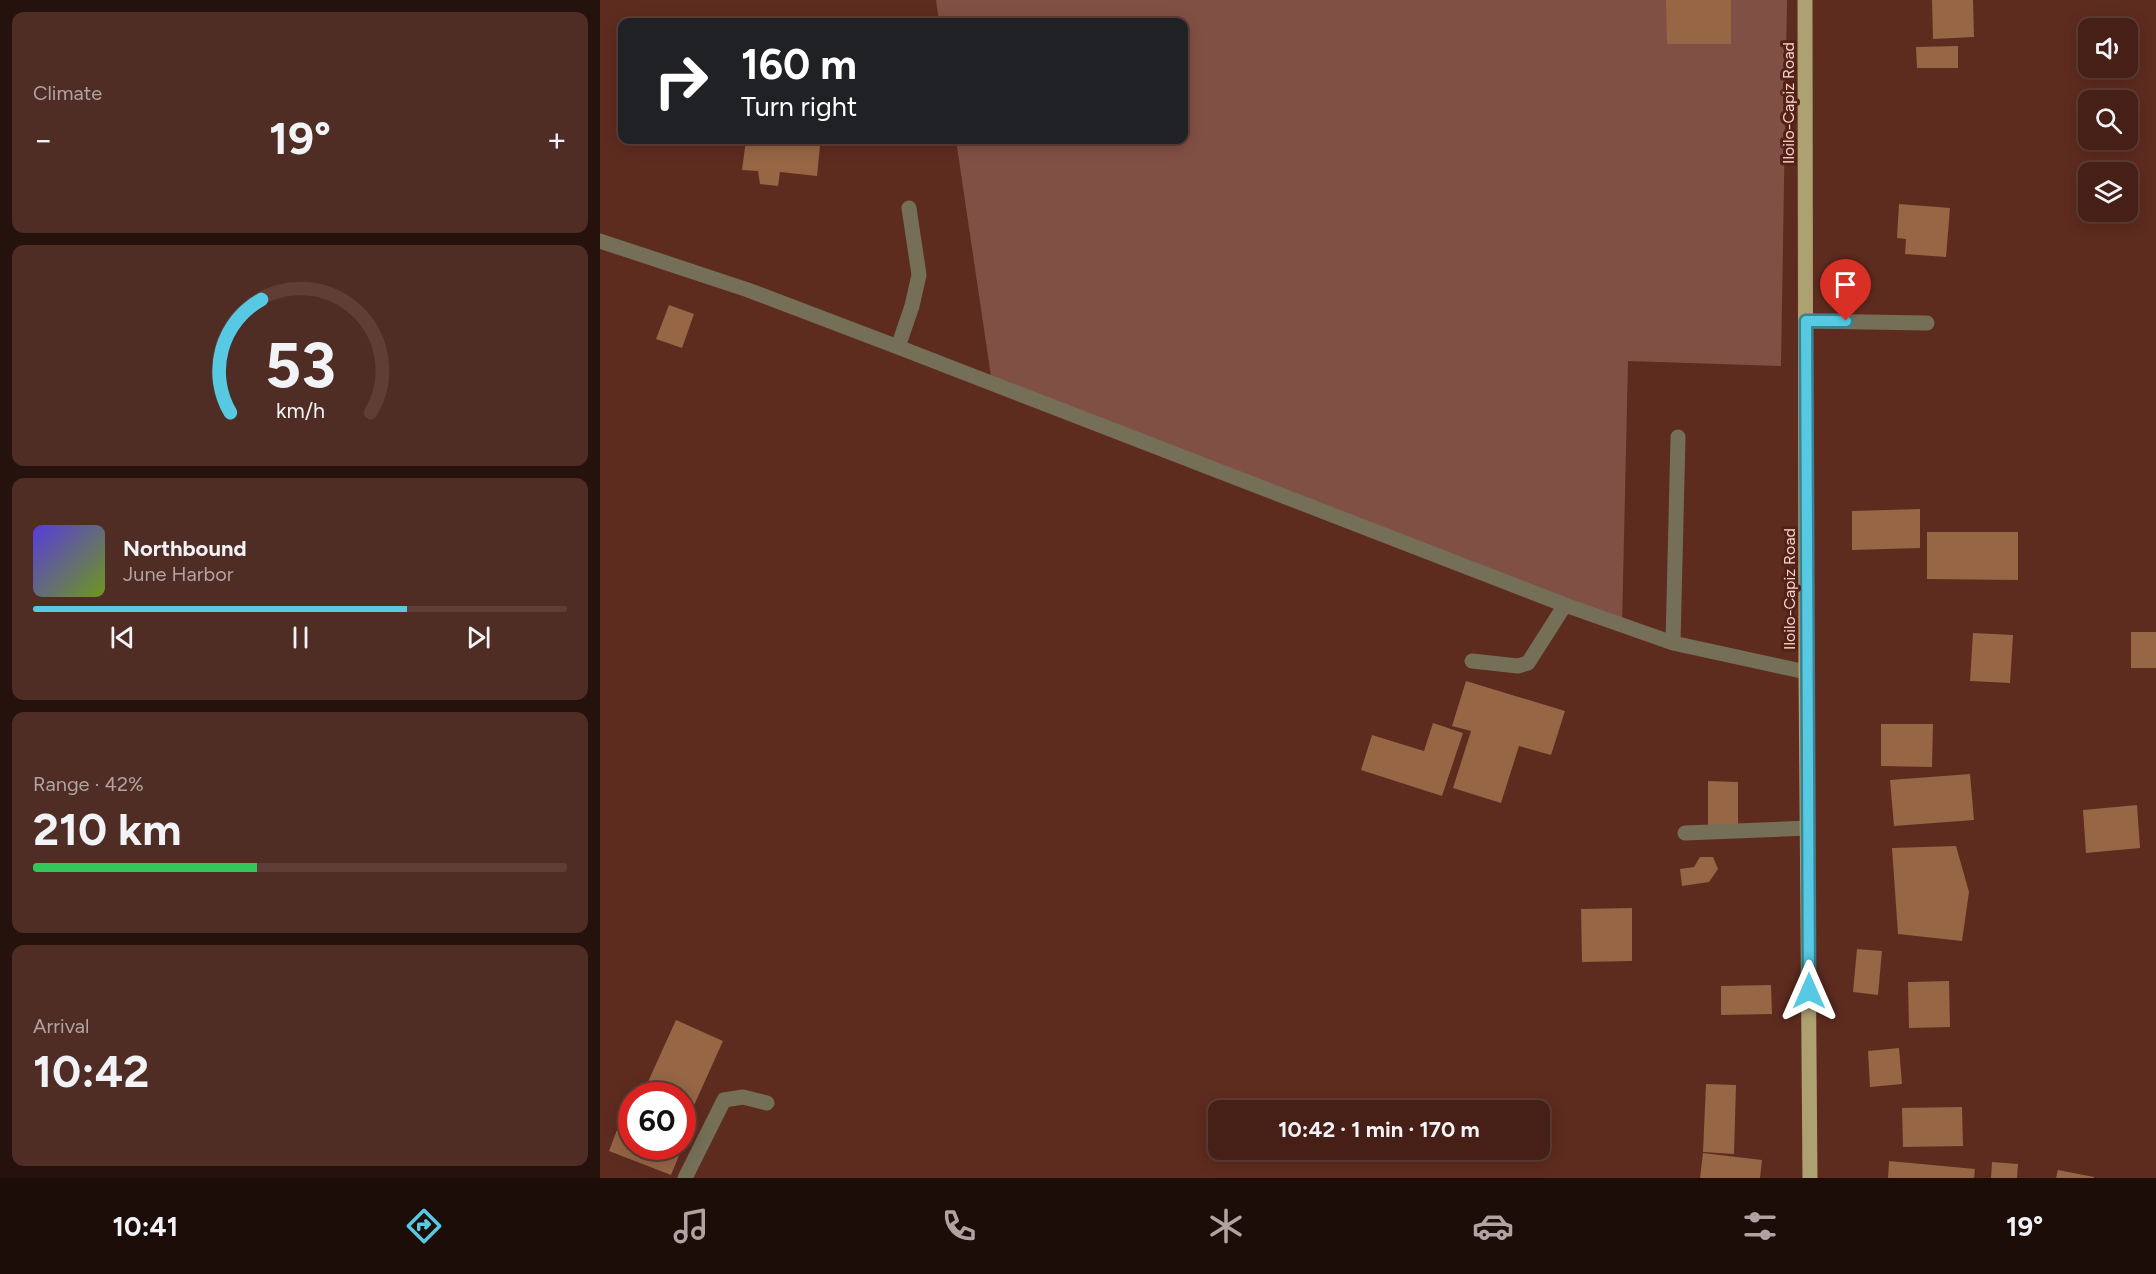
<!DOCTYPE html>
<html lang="en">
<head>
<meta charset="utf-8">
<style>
  :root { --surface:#462017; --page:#502d24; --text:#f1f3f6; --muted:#b0a3a1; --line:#5e3e36; --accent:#57c9e2 }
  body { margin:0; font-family:Figtree,sans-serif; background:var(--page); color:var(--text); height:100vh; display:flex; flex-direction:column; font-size:22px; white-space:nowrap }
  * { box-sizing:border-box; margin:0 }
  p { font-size:20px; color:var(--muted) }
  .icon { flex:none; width:33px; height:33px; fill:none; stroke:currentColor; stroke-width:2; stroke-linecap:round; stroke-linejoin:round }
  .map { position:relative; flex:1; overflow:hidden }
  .sheet { display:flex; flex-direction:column; gap:12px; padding:12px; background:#26120d; width:600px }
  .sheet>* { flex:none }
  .hud { position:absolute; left:18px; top:18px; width:570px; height:126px; border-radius:12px; box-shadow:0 3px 15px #0003,0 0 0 2px var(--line); background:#202124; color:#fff; overflow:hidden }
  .controls { position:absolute; left:1478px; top:18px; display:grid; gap:12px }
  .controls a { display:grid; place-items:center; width:60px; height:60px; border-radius:12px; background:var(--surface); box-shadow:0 3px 15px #0003,0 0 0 2px var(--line); font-size:30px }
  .speed { position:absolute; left:18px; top:1082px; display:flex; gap:12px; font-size:30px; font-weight:700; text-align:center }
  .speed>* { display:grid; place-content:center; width:78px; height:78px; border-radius:50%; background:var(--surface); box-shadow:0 3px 15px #0003,0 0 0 2px var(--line); line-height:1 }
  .speed .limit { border:9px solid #d22; background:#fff; color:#111 }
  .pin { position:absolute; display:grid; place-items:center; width:51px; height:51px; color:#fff; margin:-62px -26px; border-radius:50% 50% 50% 0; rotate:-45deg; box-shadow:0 0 6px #0007 }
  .pin .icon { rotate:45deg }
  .me { position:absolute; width:66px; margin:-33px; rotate:0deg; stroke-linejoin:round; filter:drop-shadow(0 0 4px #0008) }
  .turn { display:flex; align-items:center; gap:21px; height:126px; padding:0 24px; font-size:27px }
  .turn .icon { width:78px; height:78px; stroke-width:2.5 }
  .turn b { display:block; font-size:42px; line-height:51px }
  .big { font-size:45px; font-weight:700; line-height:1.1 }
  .sheet .card { flex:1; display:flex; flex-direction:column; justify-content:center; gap:9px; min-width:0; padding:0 21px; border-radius:12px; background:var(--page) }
  .sheet .dial { align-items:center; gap:0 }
  .dial svg { height:156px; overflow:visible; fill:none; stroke:var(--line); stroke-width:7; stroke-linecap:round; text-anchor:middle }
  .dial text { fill:var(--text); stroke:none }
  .song { display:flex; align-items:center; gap:18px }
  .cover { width:72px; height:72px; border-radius:9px; background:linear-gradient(135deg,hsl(250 70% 55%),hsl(80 70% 35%)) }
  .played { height:6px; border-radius:3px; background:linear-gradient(90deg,var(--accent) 70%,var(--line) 70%) }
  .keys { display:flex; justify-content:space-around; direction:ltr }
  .heat { display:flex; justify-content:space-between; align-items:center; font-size:33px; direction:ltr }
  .charge { height:9px; border-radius:4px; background:linear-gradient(90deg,#34c759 42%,var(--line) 0) }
  .trip { position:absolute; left:608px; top:1100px; width:342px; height:60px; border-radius:12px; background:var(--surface); box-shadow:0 3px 15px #0003,0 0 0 2px var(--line); font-weight:700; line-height:60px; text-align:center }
  .menu { display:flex; height:96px; justify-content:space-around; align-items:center; background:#1c0d09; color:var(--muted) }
  .menu .icon { width:42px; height:42px }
  .menu .current { color:var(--accent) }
  .menu b { font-size:27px; color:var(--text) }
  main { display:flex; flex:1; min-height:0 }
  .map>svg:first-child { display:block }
  .green { fill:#815044 }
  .building { fill:#966645 }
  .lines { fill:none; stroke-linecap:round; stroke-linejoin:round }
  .minor { stroke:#756f58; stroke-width:15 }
  .major { stroke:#ada071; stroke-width:15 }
  .route-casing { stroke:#398393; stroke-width:15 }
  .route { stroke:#57c9e2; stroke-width:10 }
  .labels { text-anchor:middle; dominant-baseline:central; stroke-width:6; stroke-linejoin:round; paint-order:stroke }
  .street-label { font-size:16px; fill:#f7d6cd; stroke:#532115 }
</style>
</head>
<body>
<main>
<section class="sheet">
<div class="card"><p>Climate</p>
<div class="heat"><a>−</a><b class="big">19°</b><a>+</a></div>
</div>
<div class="card dial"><svg viewBox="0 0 100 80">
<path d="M14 69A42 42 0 1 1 86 69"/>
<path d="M14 69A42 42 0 0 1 30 11" stroke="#57c9e2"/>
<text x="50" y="56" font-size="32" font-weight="700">53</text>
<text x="50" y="72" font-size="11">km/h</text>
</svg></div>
<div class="card">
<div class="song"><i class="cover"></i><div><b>Northbound</b><p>June Harbor</p></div></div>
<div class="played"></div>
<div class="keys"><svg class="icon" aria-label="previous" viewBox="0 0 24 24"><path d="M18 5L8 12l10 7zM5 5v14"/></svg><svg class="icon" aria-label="pause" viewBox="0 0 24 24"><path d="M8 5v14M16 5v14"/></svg><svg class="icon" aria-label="next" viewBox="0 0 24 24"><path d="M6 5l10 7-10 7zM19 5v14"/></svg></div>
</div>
<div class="card"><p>Range · 42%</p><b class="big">210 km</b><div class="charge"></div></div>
<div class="card"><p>Arrival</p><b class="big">10:42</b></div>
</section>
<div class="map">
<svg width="1556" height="1178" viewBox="0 0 1556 1178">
  <rect width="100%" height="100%" fill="#5e2b1f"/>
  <path class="green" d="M336,0H1187L1181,366L1028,361L1022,625L392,383L356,140H584V22H339Z"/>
  <path class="building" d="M1066,0H1131V44H1067Z
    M1332,0H1373L1374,37L1333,39Z
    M1358,46V68H1317L1316,47Z
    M146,140L220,146L217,176L180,172L178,186L160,184L158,171L142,170Z
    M1299,204L1350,208L1346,257L1305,254L1306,239L1297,238Z
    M69,305L94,314L82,348L56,339Z
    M1320,509V548L1252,550V511Z
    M1327,532H1418V580L1327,579Z
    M1531,632H1556V668H1531Z
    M1373,633L1413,635L1410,683L1370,681Z
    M866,681L965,711L951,755L919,746L901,803L853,788L871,731L852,726Z
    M833,723L863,733L842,796L761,770L772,735L824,751Z
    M1281,724H1333L1332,767L1281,766Z
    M1370,774L1374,820L1294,826L1290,780Z
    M1108,781L1138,782V829L1108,827Z
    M1537,805L1540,848L1486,853L1483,810Z
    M1356,846L1369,892L1362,941L1298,934L1292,848Z
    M1100,857H1113L1118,869L1109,882L1082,886L1080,869L1094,867Z
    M1032,908V961L982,962L981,909Z
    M1257,949L1282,951L1278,995L1253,992Z
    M1349,981L1350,1027L1309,1028L1308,982Z
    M1171,985L1172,1014L1121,1015V986Z
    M76,1020L123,1041L91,1112L82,1110V1095H42Z
    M1299,1048L1302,1084L1270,1087L1268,1051Z
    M1106,1084L1136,1085L1134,1154L1103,1152Z
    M1362,1107L1363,1146L1303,1147L1302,1108Z
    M23,1114L32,1117V1146H83L71,1175L9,1151Z
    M1103,1153L1162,1160L1160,1178H1100Z
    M1289,1161L1375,1169L1374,1178H1288Z
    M1392,1162L1418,1164L1417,1178H1391Z
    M1458,1170L1494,1177V1178H1456Z"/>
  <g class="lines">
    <path class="minor" d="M0,241L148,290L298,347L965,605L1073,643L1206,672
      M1206,321L1327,323
      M298,347L312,306L319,275L309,208
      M1073,643L1078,437
      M872,661L918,666L928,663L965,605
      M1085,833L1208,828
      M85,1178L124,1100L143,1097L167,1103"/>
    <path class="major" d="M1205,0L1206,672L1210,1178"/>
  </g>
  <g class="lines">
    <g class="route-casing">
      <path id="route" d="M1209,991L1206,321H1246"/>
    </g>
    <use href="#route" class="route"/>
  </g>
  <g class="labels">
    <g class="street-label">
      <text transform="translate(1188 103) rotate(-90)">Iloilo-Capiz Road</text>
      <text transform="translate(1189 589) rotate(-90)">Iloilo-Capiz Road</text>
    </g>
  </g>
</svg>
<div class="controls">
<a><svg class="icon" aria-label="sound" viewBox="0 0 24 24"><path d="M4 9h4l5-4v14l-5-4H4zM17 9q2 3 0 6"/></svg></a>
<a><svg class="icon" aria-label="search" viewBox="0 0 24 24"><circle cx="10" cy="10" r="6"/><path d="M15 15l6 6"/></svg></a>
<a><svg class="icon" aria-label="layers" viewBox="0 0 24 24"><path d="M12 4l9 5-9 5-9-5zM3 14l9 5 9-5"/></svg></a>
</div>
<div class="speed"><div class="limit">60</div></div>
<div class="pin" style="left:1246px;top:321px;background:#d93025"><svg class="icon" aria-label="arrive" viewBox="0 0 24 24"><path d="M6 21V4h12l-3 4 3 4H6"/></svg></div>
<svg class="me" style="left:1209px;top:991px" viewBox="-20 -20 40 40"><path d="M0-17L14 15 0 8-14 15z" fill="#57c9e2" stroke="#fff" stroke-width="4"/></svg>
<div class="trip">10:42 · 1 min · 170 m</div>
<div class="hud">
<div class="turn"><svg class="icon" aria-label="right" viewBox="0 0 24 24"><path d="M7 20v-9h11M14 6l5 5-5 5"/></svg><div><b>160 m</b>Turn right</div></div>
</div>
</div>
</main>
<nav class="menu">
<b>10:41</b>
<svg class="icon current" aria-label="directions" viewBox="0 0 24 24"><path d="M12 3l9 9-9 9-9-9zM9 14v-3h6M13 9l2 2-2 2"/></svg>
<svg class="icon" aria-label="music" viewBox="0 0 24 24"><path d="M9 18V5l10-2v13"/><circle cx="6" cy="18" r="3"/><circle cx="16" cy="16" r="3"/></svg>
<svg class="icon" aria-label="phone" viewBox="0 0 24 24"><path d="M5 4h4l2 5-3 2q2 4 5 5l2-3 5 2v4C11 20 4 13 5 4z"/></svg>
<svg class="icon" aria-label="climate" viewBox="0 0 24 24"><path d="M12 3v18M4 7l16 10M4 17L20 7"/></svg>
<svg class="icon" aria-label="car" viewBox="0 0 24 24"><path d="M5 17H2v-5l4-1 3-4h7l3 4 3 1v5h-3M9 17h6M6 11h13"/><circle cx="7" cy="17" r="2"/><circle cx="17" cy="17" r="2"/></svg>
<svg class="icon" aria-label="filters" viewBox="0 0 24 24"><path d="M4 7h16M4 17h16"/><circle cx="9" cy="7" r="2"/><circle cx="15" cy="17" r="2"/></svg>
<b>19°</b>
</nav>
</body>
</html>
